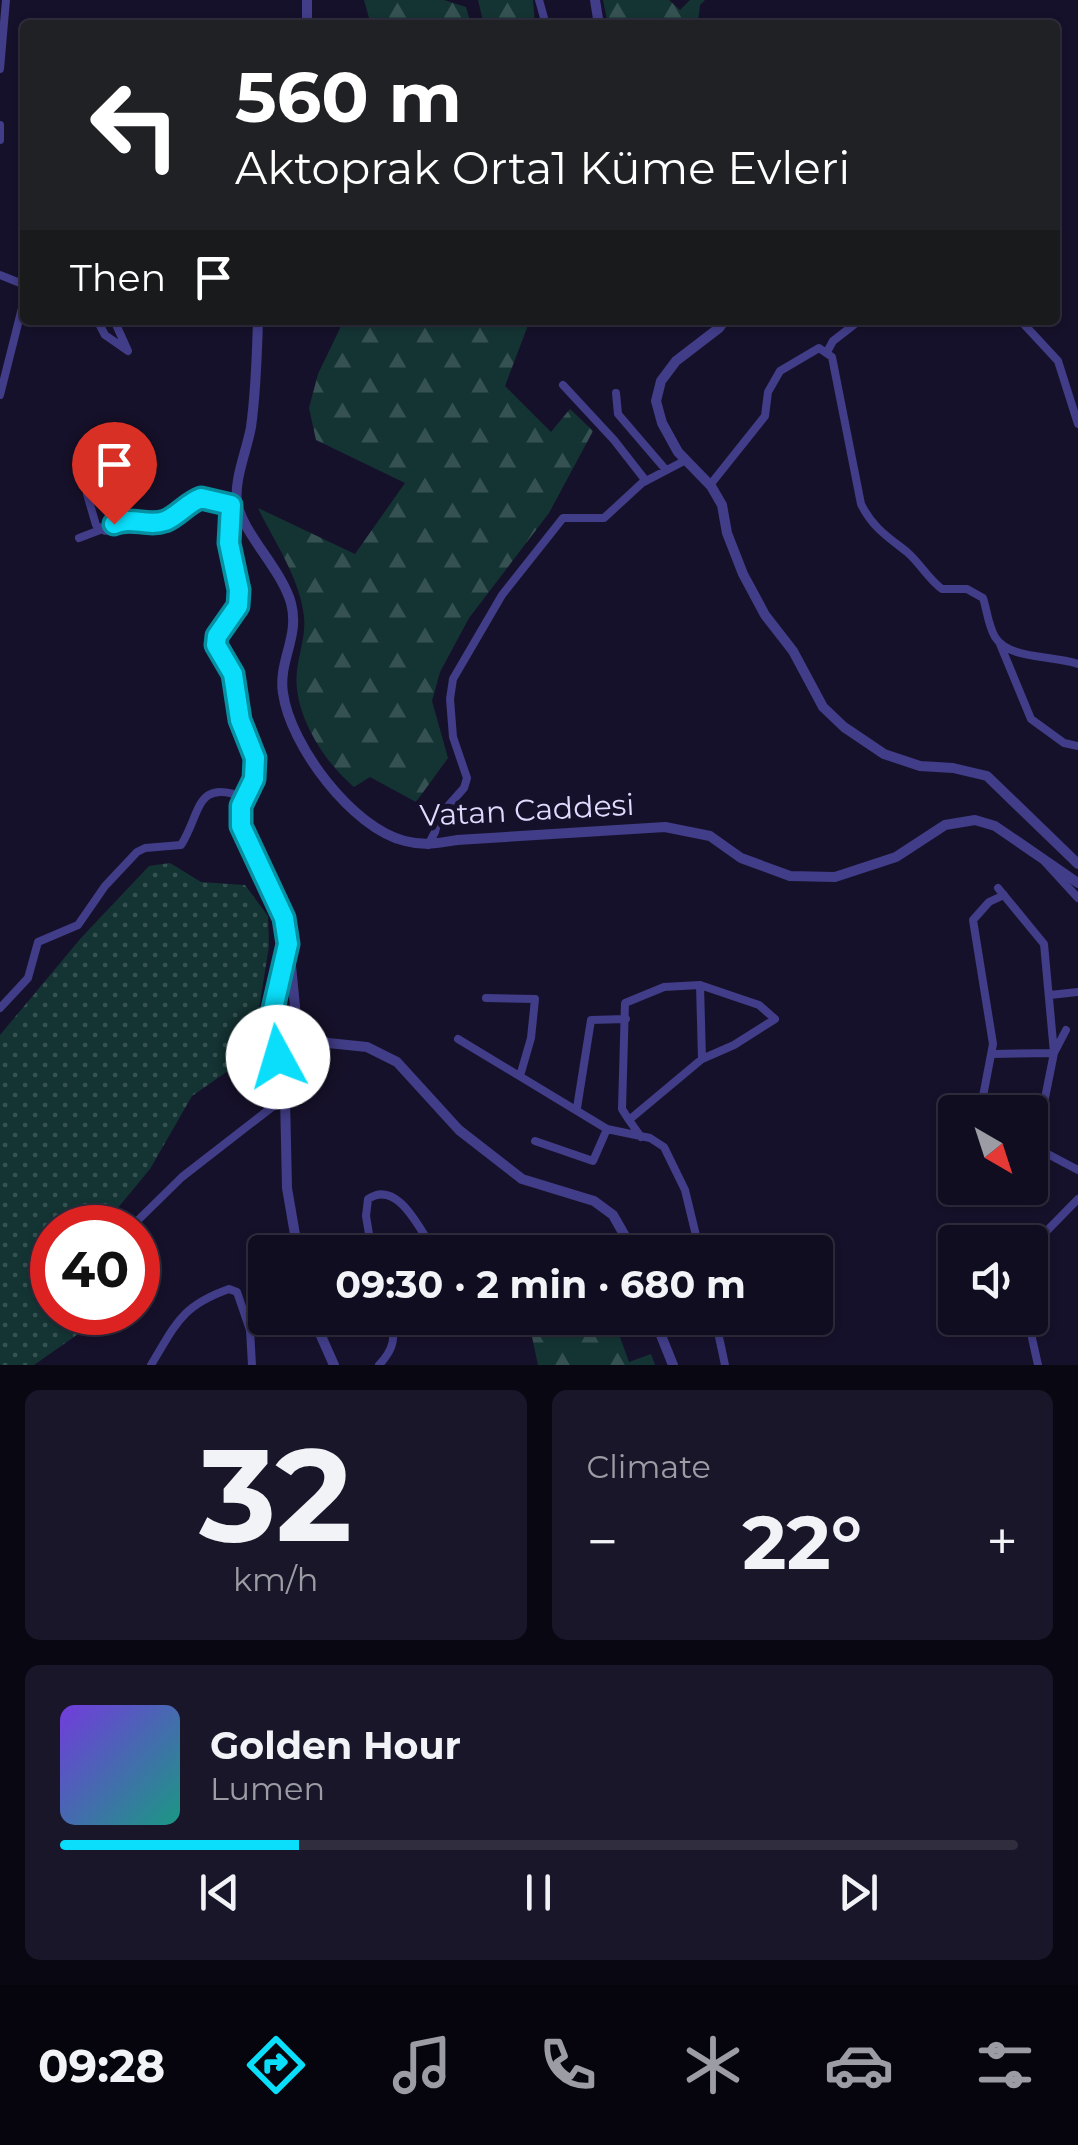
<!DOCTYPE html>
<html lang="en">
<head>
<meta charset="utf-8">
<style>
  :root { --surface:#100d20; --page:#191629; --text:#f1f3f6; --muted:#9c9ca5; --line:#302d3e; --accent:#0adefa }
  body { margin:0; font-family:Montserrat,sans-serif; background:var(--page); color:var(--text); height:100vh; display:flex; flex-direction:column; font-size:38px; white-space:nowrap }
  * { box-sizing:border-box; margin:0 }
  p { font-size:32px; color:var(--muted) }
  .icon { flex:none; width:55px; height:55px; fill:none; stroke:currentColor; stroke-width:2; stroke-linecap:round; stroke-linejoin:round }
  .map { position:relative; height:1365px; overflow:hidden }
  .sheet { display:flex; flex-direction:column; gap:25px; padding:25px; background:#090712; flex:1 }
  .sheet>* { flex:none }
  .banner { position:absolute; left:20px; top:20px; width:1040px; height:305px; border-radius:10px; box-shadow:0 2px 8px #0004,0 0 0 2px var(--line); background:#202124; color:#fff; overflow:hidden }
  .needle { width:65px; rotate:141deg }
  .fabs { position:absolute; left:938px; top:1095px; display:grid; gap:20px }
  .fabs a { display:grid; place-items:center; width:110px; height:110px; border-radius:10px; background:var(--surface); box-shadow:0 2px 8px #0004,0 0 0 2px var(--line); font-size:50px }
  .speed { position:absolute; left:30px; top:1205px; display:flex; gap:20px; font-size:50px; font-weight:700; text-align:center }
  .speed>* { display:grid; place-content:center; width:130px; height:130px; border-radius:50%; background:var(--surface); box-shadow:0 2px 8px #0004,0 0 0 2px var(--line); line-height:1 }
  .speed .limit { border:15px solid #d22; background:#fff; color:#111 }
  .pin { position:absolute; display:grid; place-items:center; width:85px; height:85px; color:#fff; margin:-102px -42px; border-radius:50% 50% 50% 0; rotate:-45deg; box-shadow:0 0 10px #0007 }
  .pin .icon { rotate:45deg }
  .me { position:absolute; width:110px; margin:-55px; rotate:354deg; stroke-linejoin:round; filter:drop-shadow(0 0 8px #0008) }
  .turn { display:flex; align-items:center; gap:35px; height:210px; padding:0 50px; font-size:45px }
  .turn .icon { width:130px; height:130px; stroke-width:2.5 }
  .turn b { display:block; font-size:70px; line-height:85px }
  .then { display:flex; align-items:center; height:95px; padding:0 50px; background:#0003; gap:20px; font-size:38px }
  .big { font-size:75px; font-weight:700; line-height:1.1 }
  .sheet .card { flex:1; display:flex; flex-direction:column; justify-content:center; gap:15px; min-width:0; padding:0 35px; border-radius:15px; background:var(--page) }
  .sheet .dial { align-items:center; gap:0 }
  .dial b { font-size:130px; line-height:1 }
  .song { display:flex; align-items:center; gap:30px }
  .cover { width:120px; height:120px; border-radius:15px; background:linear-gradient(135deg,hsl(260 70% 55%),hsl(170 70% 35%)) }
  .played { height:10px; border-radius:5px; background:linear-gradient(90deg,var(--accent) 25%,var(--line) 25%) }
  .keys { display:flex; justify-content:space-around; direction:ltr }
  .heat { display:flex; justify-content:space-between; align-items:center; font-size:55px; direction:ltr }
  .sheet .tiles { flex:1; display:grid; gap:25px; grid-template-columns:1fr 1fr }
  .card:last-child { grid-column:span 2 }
  .trip { position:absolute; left:248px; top:1235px; width:585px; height:100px; border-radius:10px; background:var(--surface); box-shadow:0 2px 8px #0004,0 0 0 2px var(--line); font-weight:700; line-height:100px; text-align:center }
  .menu { display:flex; height:160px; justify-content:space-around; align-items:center; background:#06050d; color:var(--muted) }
  .menu .icon { width:70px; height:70px }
  .menu .current { color:var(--accent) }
  .menu b { font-size:45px; color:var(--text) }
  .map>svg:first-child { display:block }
  .grass { fill:url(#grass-dots) }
  .forest { fill:url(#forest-firs) }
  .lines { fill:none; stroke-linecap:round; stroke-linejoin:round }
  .minor { stroke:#413d88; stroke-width:8 }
  .tertiary { stroke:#413d88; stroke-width:10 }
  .route-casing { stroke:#0690a2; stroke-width:25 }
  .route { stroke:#0adefa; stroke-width:18 }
  .labels { text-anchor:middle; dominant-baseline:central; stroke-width:10; stroke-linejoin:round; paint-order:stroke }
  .street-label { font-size:30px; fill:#dfdafe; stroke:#16112a }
</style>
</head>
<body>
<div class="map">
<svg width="1078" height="1365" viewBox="0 0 1078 1365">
  <defs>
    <pattern id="grass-dots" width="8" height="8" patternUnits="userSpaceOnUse" patternTransform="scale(2.5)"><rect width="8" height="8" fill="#143433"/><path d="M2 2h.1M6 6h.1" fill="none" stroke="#365152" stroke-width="1.8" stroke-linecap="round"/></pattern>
    <pattern id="forest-firs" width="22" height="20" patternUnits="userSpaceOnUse" patternTransform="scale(2.5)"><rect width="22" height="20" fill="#143433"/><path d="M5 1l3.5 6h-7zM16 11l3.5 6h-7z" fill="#365152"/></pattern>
  </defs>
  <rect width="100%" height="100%" fill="#16112a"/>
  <path class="grass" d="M170,863L201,882L245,885L268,916L269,946L258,1015V1050L192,1096L150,1169L102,1227L52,1228V1312L108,1313L34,1365H0V1035L81,938L149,866Z"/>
  <path class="forest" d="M364,0H444L466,7L471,25H371Z
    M478,0H533L535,25H484Z
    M603,0H669L680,10L690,0H705L700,5L698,21L701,25H608Z
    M344,320H530L505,386L551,432L570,409L593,431L549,513L469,618L440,672L432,701L448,758L416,802L370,777L354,787C324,762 292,712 297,671C299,652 306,636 304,617C301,580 274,541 258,508L355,554L405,483L316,440L309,408L318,374Z
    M528,1318H613L629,1362L651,1354L655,1365H538Z"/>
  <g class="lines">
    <path class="minor" d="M539,0L546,25
      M0,69L6,0
      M0,125V140
      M0,275L25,285
      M97,320L105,335L128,351L114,320
      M1020,320L1058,361L1078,424
      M827,352L833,341L860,320
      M563,385L614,440L646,481
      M616,393L618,414L666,470
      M0,395L25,296
      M710,485L765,416L768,392L780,371L819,348L832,357L861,504C872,527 888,537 907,552C920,563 928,579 942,589H967L983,598C987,610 988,625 995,637C1009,660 1054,655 1078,664
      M87,494L96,525L105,531C130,511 142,530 167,521C180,516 188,503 201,499L231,505
      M79,538L100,530
      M1000,644L1031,719L1064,743L1078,746
      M428,845L435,832L439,816L464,788L467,778L453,737L450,699L453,679L502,595L563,518H604L642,483L686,460
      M1045,862L1078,898
      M998,888L1044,944L1054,1053L1036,1143
      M1050,995L1078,992
      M486,998L535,999L531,1038L520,1076
      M0,1008L28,978L38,942L78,925L105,886L137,852L145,848L181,845C201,814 195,777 245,798
      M458,1039L607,1129L650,1138L664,1147L685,1190L700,1252
      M1054,1053L1066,1030
      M992,1054L1054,1053
      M955,1102L965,1112
      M577,1108L591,1020L626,1019
      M980,1112L993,1044L973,920L989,902L1004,895
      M629,1120L622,1109L625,1003L664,987L700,985L702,1059
      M641,1137L629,1120L702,1059L734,1045L775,1019L759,1005L700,985
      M1030,1137L1042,1151L1078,1170
      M535,1141L593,1161L607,1129
      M130,1228L182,1177L285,1097
      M1030,1248L1078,1199
      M372,1252L366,1216L368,1199C398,1178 421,1232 435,1252
      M1032,1316V1338L1038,1365
      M715,1318L725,1365
      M151,1365C176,1324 181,1306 229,1289L237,1292L250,1330L252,1365
      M379,1365C394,1349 396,1338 390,1318"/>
    <path class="tertiary" d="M307,0V25
      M595,0L599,25
      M258,320C257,355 256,392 251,427C247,450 234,479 237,502C242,533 281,568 291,603C300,637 278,661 283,693C290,745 352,828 405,841C423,846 439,843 457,840L665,827L710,836L741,858L790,876L835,877L896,857L945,825L975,820L995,826L1078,883
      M725,320L719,328L676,361L661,381L656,401L662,423L678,452L711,486L722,505L727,533L743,574L765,615L793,651L823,707L844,727L884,754L920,766L953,768L987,776L1078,864
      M237,501L231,505L228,514L229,543L239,590L238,605L217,636L216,645L233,674L240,720L255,758L254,779L241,806V826L273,889L284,918L289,944L271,1023L285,1097L287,1188L298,1252
      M290,955L296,1017L312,1036L328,1043L367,1047L397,1062L459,1130L522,1179L594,1201L613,1215L634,1252
      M313,1318L334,1365
      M654,1318L673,1365"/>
  </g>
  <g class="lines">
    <g class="route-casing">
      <path id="route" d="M114,524C131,516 147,527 165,521C178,516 187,503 201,498L231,505L229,543L239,590L238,606L217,636L216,645L233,674L240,720L255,758L254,779L241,806V826L284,918L288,944L270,1022L278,1057"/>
    </g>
    <use href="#route" class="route"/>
  </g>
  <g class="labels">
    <g class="street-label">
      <text transform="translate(527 810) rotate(-3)">Vatan Caddesi</text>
    </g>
  </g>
</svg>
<div class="fabs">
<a><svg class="needle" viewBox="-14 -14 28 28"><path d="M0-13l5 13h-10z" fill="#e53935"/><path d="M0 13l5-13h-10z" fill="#9c9ca5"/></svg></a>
<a><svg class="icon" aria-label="sound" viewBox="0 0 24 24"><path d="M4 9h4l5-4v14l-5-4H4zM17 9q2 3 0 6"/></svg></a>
</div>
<div class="speed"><div class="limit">40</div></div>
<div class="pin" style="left:114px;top:524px;background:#d93025"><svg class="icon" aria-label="arrive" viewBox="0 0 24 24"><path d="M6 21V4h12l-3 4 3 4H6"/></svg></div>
<svg class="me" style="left:278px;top:1057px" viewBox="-20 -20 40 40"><circle r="19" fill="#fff"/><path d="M0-13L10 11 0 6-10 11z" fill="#0adefa"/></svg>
<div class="trip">09:30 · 2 min · 680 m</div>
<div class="banner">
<div class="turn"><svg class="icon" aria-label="left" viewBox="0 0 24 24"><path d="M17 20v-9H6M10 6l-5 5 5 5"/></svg><div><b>560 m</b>Aktoprak Orta1 Küme Evleri</div></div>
<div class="then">Then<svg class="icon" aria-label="arrive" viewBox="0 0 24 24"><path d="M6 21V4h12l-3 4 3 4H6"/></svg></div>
</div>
</div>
<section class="sheet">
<div class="tiles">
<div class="card dial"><b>32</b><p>km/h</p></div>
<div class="card"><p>Climate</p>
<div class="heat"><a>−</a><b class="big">22°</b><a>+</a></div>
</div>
<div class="card">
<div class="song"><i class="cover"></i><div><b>Golden Hour</b><p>Lumen</p></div></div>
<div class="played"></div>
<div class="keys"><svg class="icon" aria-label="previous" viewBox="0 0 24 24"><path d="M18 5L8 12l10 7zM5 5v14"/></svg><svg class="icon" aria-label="pause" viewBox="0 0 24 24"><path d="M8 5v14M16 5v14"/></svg><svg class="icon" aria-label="next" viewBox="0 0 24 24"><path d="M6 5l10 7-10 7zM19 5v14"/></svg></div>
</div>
</div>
</section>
<nav class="menu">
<b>09:28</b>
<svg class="icon current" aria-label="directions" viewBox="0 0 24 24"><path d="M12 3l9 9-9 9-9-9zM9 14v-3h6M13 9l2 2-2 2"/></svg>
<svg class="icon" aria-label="music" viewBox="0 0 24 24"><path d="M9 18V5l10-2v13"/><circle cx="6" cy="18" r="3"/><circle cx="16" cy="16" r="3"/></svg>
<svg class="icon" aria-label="phone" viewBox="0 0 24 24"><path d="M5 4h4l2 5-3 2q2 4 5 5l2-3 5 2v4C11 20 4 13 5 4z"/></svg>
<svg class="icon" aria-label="climate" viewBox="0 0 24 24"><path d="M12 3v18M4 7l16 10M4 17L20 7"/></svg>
<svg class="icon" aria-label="car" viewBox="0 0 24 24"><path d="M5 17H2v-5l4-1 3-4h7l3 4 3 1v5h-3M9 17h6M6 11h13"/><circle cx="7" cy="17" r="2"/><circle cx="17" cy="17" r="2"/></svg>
<svg class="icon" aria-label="filters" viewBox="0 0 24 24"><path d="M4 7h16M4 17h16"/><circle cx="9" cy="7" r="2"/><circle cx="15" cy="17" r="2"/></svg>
</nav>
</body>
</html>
